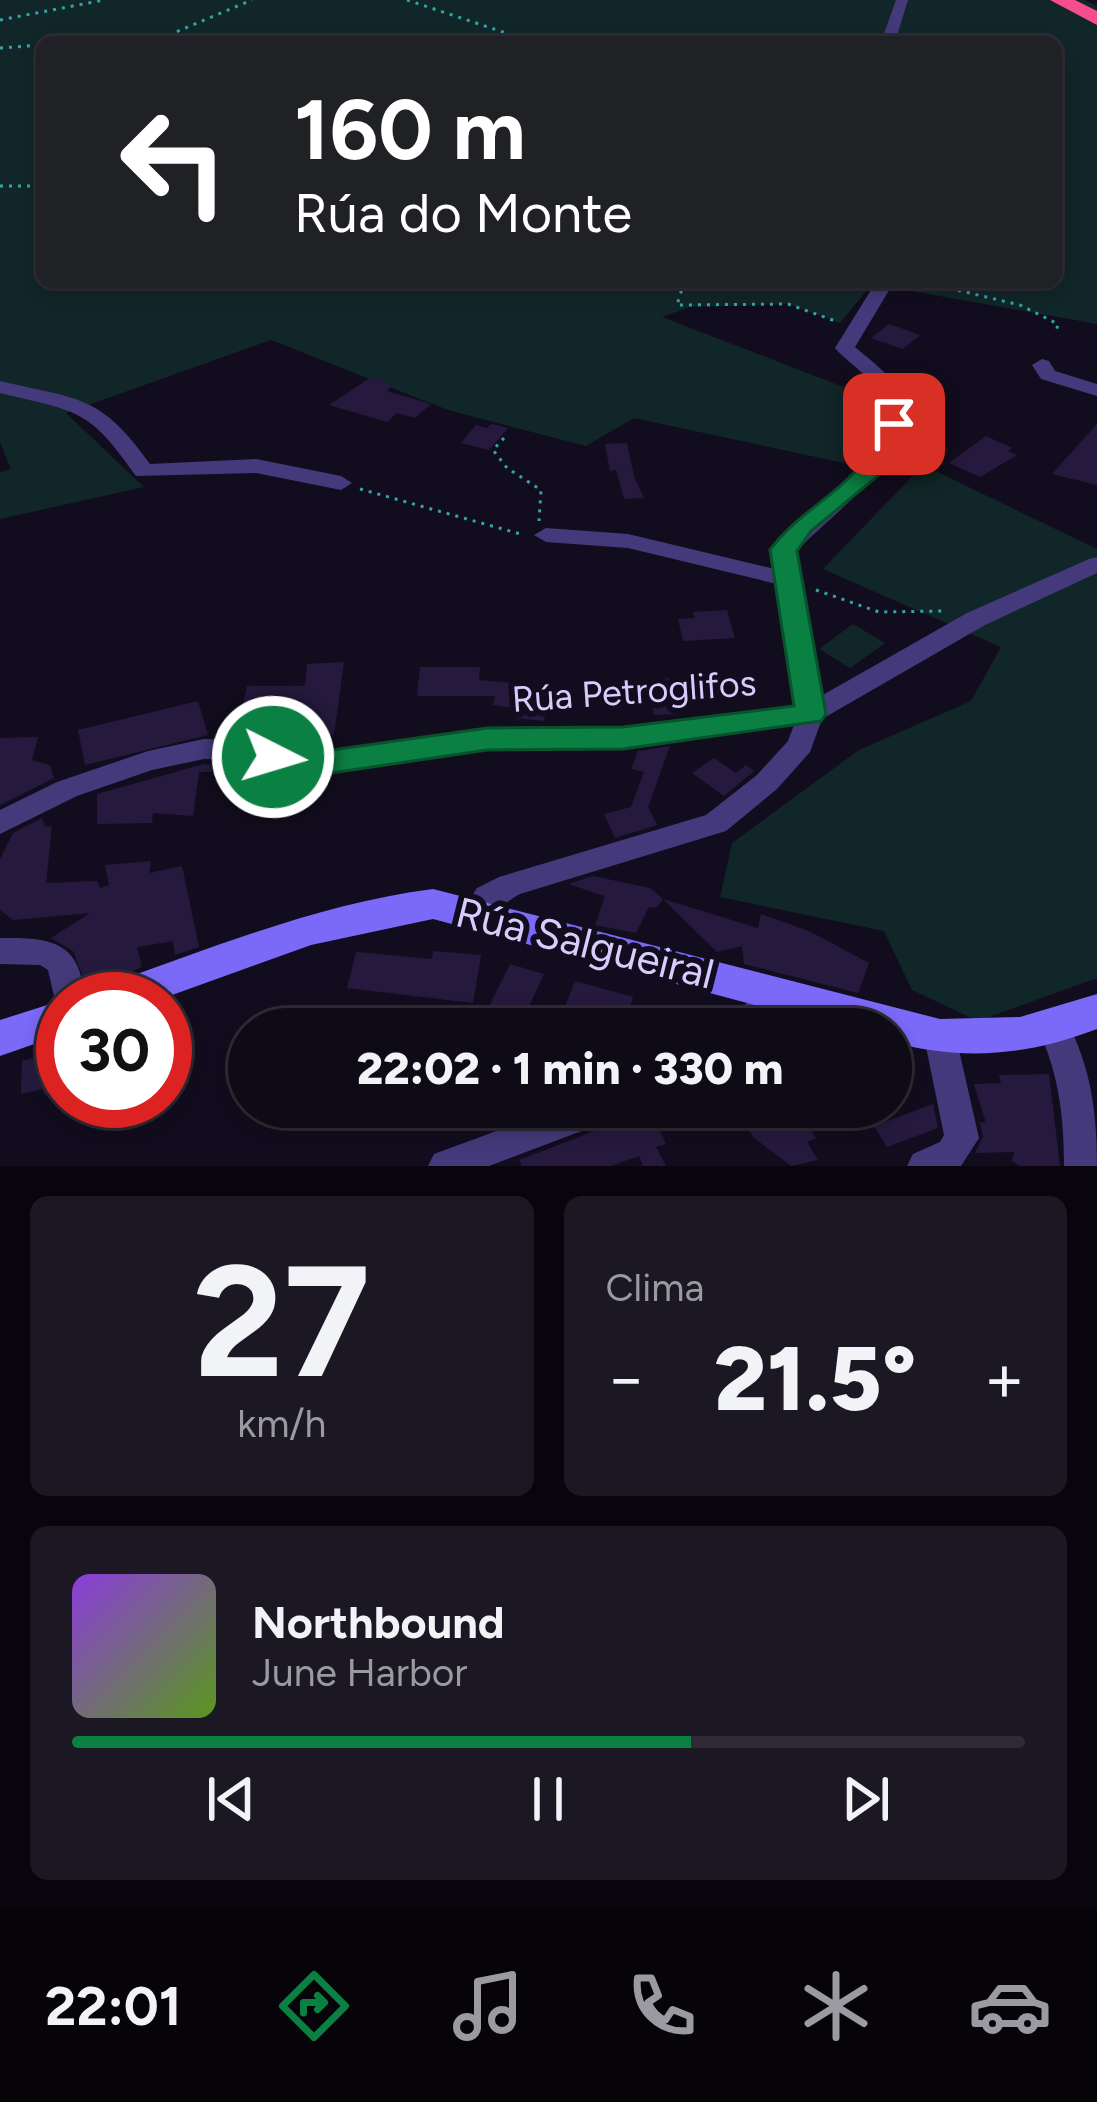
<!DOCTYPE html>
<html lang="es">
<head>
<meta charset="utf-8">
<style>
  :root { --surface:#0e0a16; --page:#1c1823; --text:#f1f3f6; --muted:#9b9aa1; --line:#2e2b35; --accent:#0b8043 }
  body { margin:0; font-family:Figtree,sans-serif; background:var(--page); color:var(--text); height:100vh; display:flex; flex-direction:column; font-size:45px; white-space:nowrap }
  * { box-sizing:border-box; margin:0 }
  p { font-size:39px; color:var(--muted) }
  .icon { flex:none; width:66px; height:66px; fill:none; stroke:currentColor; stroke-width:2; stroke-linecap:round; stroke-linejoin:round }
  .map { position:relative; height:1166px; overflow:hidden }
  .details { display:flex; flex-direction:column; gap:30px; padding:30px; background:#08060c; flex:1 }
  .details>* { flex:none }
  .banner { position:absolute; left:36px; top:36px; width:1026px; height:252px; border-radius:18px; box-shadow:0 6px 18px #0003,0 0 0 3px var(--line); background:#202124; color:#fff; overflow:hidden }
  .speed { position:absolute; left:36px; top:972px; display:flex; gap:24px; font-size:60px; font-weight:700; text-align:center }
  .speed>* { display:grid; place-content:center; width:156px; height:156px; border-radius:50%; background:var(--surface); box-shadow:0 6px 18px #0003,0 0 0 3px var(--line); line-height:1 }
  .speed .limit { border:18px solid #d22; background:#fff; color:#111 }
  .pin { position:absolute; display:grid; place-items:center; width:102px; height:102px; color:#fff; margin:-51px; border-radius:24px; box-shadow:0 6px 18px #0006 }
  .me { position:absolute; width:132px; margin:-66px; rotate:95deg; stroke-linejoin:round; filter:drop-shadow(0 0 9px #0008) }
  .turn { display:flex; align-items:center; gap:42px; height:252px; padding:0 60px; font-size:54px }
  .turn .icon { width:156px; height:156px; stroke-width:2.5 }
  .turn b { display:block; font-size:84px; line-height:102px }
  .big { font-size:90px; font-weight:800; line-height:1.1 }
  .details .card { flex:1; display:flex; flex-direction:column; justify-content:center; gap:18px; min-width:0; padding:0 42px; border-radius:18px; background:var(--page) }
  .details .dial { align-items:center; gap:0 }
  .dial b { font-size:156px; line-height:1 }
  .song { display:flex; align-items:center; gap:36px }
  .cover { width:144px; height:144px; border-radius:18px; background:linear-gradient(135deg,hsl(270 70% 55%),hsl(90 70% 35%)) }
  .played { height:12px; border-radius:6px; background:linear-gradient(90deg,var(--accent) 65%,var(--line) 65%) }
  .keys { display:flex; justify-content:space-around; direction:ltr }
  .heat { display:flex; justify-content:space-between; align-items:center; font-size:66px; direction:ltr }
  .details .tiles { flex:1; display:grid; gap:30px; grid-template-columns:1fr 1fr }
  .card:last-child { grid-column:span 2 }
  .trip { position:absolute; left:228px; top:1008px; width:684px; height:120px; border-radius:60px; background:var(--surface); box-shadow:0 6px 18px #0003,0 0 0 3px var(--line); font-weight:800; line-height:120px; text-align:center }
  .menu { display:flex; height:192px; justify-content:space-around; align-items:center; background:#060409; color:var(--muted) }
  .menu .icon { width:84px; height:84px }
  .menu .current { color:var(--accent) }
  .menu b { font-size:54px; color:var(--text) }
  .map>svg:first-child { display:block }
  .green { fill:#112628; fill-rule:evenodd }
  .building { fill:#251a3e }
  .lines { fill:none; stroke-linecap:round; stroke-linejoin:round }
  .path { stroke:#33a5aa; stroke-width:3; stroke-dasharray:3 6; stroke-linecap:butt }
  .street { fill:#443a7b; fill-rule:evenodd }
  .secondary { fill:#7b69f8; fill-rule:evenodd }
  .highway { fill:#f64e8d; fill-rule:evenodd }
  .route { fill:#0b8043; stroke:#07532c; stroke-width:3 }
  .labels { text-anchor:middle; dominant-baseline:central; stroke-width:12; stroke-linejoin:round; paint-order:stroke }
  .street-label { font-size:36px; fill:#d7cdfd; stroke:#120d1e }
  .near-street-label { font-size:42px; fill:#d7cdfd; stroke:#120d1e }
</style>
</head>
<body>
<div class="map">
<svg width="1097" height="1166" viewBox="0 0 1097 1166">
  <rect width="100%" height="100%" fill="#120d1e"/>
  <path class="green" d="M0,0H1085L1097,6V324L872,284L840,323L788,304L690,307L662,317L880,401L844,463L634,418L586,446L448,410L271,340L66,413L144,487L0,519V472L11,469L0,442ZM42,42H1056V282H42Z
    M923,465L1097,549V978L978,1021L912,990L884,931L720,897L732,843L859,750L971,701L1001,647L823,569Z
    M853,624L885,643L850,668L819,649Z"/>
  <path class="building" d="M889,324L920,335L903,349L871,338Z
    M373,376L392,385L387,391L431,404L415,418L397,413L387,422L329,405Z
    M491,424L508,428L489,450L461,443L476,425L487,428Z
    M1097,424V485L1052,474Z
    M986,436L1012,448L1008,451L1017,455L980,477L949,463Z
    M627,443L634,476L644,498L624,499L616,470L610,471L605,444Z
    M727,610L735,638L683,641L678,619L695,618L693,612Z
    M344,662L334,735L293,742L298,713L241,714L247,686H305L307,664Z
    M420,667H480L479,680L524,684L522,693L549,695L544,721L515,718L517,708L493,705L495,696H417Z
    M676,678L682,714L654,715L648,679Z
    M198,701L208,735L85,765L78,730Z
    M38,737L32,760L50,765L54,778L0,805V738Z
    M670,746L648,807L657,825L615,838L604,814L631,807L644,772L631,769L638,751Z
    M714,758L736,773L746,765L754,771L724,796L692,773Z
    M204,764L217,765L211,772H199L193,816L153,813L152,823L97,824V794Z
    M42,818L45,827L52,826L46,883L97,881L100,888L109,885L105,865L151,861L149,873L182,866L199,947L175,955L173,941L137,947L142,967L88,990L73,951L51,938L90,913L13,920L0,910V859L13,833Z
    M593,876L650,888L663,899L758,928L761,914L809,931L869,963L858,993L744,964L742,946L717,952L663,899L656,908L649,907L636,933L595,925L605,896L568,884Z
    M433,951L481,955L473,1003L347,988L356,952L432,959Z
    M510,964L544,974L521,1024L486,1013Z
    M575,981L633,997L622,1029H580L559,1023Z
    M671,1008L726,1023L724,1029H664Z
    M63,1049V1089L45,1095L42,1089L21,1094L22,1061Z
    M1049,1074L1060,1166H1020L1012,1161L1014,1152L975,1153L983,1137L980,1122L986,1123L974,1084L1001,1083L999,1075Z
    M933,1104L938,1128L887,1147L874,1126Z
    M733,1107H795L816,1138L807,1142L818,1160L791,1166L753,1137Z
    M638,1110L642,1117L652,1114L666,1144L656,1147L666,1166H643L639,1156L611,1166H522L519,1160L618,1122Z"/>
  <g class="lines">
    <path class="path" d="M407,0L533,42
      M0,20L104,0
      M152,42L252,0
      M0,48L42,45
      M0,186H42
      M684,282L677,305L788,304L838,322
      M923,282L1020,305L1058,324L1056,332
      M504,438L493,450L507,468L541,490L539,521
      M360,489L524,535
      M816,590L879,612L945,611"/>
    <path class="street" d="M896,0H908L895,42H881Z
      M876,282H894L855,347C871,361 892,375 900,395C923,453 829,515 796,552L821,696L967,613L1089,559L1097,557V573L985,625L822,719L810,752L777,789L726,831L520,894C500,904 487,928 465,921L461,912L477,888L499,877L706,815L757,775L788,741L794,725L623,748L486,749L311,775L242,760L204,759L152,770L77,796L0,834V810L57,782L148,751L204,739L242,740L311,755L486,729L623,728L797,707L777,584L628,548L546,542L534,535L546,528L628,534L775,569L772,551L776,546C808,510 899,452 880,397C873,377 849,364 835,348Z
      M1042,359L1049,361L1055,371L1097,384V396L1041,379L1032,365Z
      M0,381C80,400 100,394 150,464L256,459L341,476L352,483L341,490L256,473L136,476C88,407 77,412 0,393Z
      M0,938C50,937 82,941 84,999H63V1011L57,1009L48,970L40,965L0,964Z
      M780,980L791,984L796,993L765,1029H728C737,1010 760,987 780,980Z
      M1054,1015L1066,1019C1091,1068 1097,1111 1097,1166H1064C1064,1117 1059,1074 1038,1029L1042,1019Z
      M940,1023L952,1027L956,1037L979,1138L961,1166H907L913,1154L940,1142L944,1135L924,1037L928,1027Z
      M562,1107H621L616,1118L489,1166H428L434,1154Z"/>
    <path class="secondary" d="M433,889L940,1019L1020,1017L1097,994V1029C1026,1056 964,1061 891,1042V1029H844L433,919L311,945L161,999H94L100,987C210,949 317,904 433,889Z
      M63,1000V1034L0,1056V1020Z"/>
    <path class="highway" d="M1050,0H1075L1097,11V25Z"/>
  </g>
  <path class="route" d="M894,417L906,424L880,474L811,531L797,551L826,714L821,721L623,749L487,750L311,776L262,765L257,757L262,749L273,746L311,753L487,728L623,727L794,706L770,550C796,514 837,496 862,463C873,448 874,423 894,417Z"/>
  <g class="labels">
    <g class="street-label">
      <text transform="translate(634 691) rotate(-4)">Rúa Petroglifos</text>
    </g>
    <g class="near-street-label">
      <text transform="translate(585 943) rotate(14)">Rúa Salgueiral</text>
    </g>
  </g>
</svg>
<div class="speed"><div class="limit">30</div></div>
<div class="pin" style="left:894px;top:424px;background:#d93025"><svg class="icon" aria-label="arrive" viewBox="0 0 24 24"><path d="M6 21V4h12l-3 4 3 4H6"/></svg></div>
<svg class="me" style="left:273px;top:757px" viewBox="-20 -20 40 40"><circle r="17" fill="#0b8043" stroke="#fff" stroke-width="3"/><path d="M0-11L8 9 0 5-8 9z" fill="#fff"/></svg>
<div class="trip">22:02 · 1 min · 330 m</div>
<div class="banner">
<div class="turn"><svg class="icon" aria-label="left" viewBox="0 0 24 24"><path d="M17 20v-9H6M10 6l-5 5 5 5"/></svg><div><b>160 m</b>Rúa do Monte</div></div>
</div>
</div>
<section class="details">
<div class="tiles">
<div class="card dial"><b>27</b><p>km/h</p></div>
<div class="card"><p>Clima</p>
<div class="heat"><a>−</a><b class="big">21.5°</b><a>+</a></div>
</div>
<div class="card">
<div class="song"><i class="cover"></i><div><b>Northbound</b><p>June Harbor</p></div></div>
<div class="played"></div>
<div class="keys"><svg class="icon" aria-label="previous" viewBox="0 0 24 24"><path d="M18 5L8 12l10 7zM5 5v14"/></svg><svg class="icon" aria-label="pause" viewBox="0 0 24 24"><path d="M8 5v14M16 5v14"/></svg><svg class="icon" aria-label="next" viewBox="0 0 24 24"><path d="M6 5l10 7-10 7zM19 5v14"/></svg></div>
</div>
</div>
</section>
<nav class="menu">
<b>22:01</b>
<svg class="icon current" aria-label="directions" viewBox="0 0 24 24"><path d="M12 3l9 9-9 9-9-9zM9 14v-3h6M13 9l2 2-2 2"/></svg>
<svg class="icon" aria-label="music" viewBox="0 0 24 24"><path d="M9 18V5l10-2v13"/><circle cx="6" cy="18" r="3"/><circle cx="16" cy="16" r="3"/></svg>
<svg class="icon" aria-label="phone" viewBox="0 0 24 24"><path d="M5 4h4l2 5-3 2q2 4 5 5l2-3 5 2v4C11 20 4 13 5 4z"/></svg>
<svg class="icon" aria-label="climate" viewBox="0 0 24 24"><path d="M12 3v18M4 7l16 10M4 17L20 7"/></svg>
<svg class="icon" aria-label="car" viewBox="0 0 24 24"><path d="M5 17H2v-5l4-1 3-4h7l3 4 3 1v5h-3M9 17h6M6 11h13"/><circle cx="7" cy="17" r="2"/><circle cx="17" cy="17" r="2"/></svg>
</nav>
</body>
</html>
